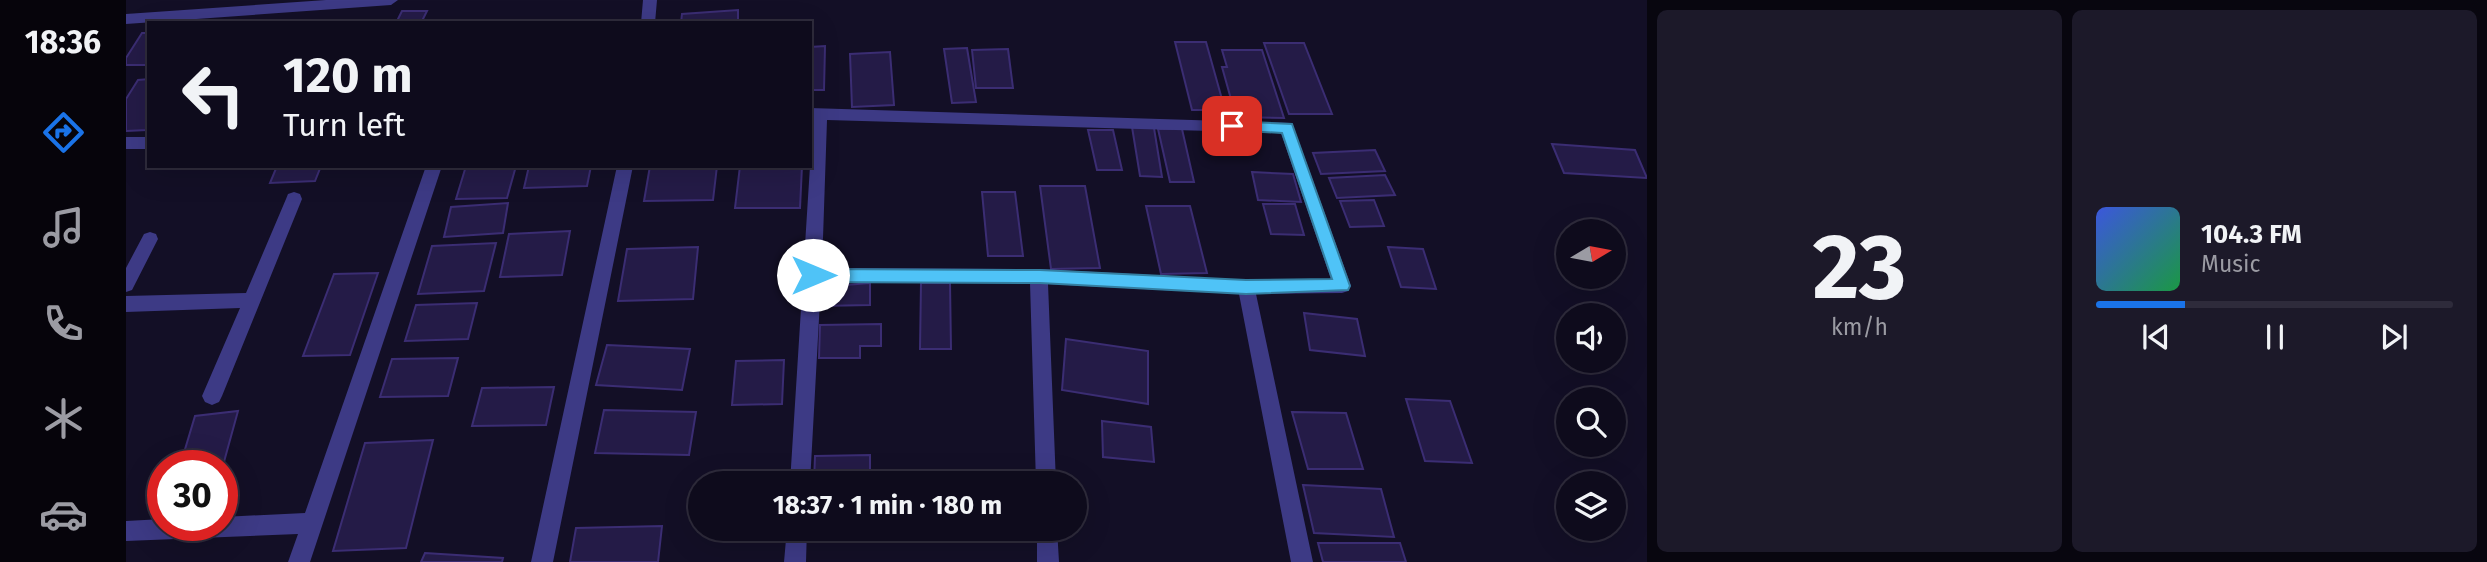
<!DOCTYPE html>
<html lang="en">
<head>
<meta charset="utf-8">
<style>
  :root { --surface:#0e0b1c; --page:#1c1929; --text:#f1f3f6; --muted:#9b9ba3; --line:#2e2b3b; --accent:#1a73e8 }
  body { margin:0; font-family:"Fira Sans",sans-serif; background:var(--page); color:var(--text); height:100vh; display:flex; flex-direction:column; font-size:26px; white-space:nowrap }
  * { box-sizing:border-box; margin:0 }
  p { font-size:23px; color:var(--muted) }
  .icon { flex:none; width:38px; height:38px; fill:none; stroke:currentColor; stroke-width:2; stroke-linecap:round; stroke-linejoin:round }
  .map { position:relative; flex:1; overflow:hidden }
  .side { display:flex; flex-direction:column; gap:10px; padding:10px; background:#08060f; width:840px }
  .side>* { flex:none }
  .hud { position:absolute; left:21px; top:21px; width:665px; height:147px; border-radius:0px; box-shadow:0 7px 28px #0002,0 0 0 2px var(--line); background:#0e0b1c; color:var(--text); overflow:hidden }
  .needle { width:46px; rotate:80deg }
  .controls { position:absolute; left:1430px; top:219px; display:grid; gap:14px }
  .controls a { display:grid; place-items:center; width:70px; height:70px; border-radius:50%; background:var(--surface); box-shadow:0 7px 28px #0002,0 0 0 2px var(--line); font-size:35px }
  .speed { position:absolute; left:21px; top:450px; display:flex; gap:14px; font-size:35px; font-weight:700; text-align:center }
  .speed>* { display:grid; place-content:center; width:91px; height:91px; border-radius:50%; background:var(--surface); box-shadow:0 7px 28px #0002,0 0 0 2px var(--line); line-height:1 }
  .speed .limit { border:10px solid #d22; background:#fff; color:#111 }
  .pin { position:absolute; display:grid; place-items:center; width:60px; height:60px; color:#fff; margin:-30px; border-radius:14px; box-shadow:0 4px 10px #0006 }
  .me { position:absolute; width:77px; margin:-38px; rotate:90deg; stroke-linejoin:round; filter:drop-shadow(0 0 5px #0008) }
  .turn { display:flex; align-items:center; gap:24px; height:147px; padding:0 21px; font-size:32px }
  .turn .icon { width:91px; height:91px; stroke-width:2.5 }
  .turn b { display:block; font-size:49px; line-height:60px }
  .side .tile { flex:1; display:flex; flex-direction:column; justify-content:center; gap:10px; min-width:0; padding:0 24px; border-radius:10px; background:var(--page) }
  .side .dial { align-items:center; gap:0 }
  .dial b { font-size:91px; line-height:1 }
  .song { display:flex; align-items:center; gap:21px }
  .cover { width:84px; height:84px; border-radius:10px; background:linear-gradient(135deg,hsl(230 70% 55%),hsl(140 70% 35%)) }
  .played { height:7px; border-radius:4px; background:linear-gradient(90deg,var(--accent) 25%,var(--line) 25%) }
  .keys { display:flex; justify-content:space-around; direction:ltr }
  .side .tiles { flex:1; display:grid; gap:10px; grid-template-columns:repeat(2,1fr) }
  .trip { position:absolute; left:562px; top:471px; width:399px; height:70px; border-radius:35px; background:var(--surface); box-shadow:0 7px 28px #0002,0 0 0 2px var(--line); font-weight:700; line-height:70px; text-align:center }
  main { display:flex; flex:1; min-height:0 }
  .tabs { display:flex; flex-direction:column; width:126px; justify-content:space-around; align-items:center; background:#06040b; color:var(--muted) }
  .tabs .icon { width:49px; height:49px }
  .tabs .on { color:var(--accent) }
  .tabs b { font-size:32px; color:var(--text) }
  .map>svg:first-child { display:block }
  .building { fill:#241b47; stroke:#3b2d73; stroke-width:2 }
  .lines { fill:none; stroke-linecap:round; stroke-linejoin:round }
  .minor { fill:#3d3a85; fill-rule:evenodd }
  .route { fill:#4fc3f7; stroke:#337fa1; stroke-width:2 }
</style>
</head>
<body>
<main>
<nav class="tabs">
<b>18:36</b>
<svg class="icon on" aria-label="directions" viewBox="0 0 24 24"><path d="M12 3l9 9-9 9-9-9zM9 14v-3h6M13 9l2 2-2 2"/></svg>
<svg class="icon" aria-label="music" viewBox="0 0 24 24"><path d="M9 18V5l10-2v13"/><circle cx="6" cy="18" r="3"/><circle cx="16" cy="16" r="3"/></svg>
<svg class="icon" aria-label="phone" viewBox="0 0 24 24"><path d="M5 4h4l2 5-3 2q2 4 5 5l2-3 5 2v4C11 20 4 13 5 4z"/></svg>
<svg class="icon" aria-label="climate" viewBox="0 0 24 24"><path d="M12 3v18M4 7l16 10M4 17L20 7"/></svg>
<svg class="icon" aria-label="car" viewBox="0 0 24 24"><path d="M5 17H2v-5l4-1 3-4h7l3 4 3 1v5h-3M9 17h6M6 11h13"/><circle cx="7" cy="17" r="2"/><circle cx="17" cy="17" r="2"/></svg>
</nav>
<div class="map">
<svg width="1521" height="562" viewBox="0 0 1521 562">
  <rect width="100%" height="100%" fill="#130f26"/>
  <path class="building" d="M612,10V23H555L556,14Z
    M276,11H301L295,23H270Z
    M16,33H23V65H0V58Z
    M1049,42H1080L1099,110H1066Z
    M1138,43H1178L1206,114H1163Z
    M699,46L698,90H684V47Z
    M841,48L850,102L826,103L818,49Z
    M882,49L887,88H850L846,50Z
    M1096,50H1136L1158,118L1110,117L1096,67H1101Z
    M764,52L768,105L726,107L724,54Z
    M23,79V127L21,130L0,131V99L12,80Z
    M1006,127L1028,128L1036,177L1014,176Z
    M1032,129H1056L1068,182H1044Z
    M962,130H987L996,170H971Z
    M1426,144L1509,150L1521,178L1438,173Z
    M1249,150L1259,171L1195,174L1187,153Z
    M151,166H195L189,181L144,183Z
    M340,166H390L381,198L330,199Z
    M403,166H465L461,186L398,188Z
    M524,166H591L587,200L518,201Z
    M614,166H676L674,208H609Z
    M1126,172L1167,174L1175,202L1132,200Z
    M1259,175L1269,195L1211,198L1203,178Z
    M914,186H959L974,268L925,269Z
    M856,192H889L897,256H862Z
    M1248,200L1258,226L1224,227L1214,201Z
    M382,203L377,233L318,237L325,207Z
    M1137,204H1169L1178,235L1145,234Z
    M1020,206H1064L1081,273L1035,274Z
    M444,231L436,275L374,277L383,234Z
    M370,243L358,291L292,294L306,246Z
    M572,247L567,299L492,301L501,249Z
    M1262,247L1297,249L1310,289L1275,287Z
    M252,273L224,355L177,356L208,274Z
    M744,283V305L694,306V287Z
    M795,283H824L825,349H794Z
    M351,303L342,339L279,341L290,305Z
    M1178,313L1231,319L1239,356L1184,350Z
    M755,324V346H734V358H693L694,325Z
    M940,339L1022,351V404L936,390Z
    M481,345L564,349L556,390L470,385Z
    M332,358L322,396L254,397L266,359Z
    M658,360L656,404L606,405L610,361Z
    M428,387L420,425L346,426L356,388Z
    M1280,399L1324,401L1346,463L1299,461Z
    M478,410L570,412L563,455L469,453Z
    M112,411L96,469V466H54L69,416Z
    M1166,412L1220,413L1237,469H1182Z
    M976,421L1025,427L1028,462L977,457Z
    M307,440L280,548L207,551L239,443Z
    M744,455V483H688L689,456Z
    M1177,485L1255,489L1268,537L1188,533Z
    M536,526L532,562H444L450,528Z
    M1192,543H1274L1280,562H1197Z
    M299,553L377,558L376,562H295Z"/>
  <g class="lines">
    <path class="minor" d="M200,0H272L265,5L0,24V14Z
      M517,0H531L529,23H515Z
      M684,108L1166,123L1225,286L1222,291L1216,293L1130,294L1187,562H1165L1113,294L922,284L930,483H910L904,283L695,282L684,483H664L684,166ZM701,120L1155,133L1205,279L1120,280L913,269L696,268Z
      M0,137H23V149H0Z
      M300,166H316L184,562H162L172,534L0,541V521L37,519V525H96V517L179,513Z
      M491,166H507L427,562H405Z
      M168,192L174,194L176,199L96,396L93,402L86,405L79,402L76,396L114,308L0,312V296L120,293L160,199L162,194Z
      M24,232L30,234L32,239L6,290L0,292V268L18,234Z
      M661,528H681L680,562H658Z
      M911,528H931L933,562H911Z"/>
  </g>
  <path class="route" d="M1106,121L1166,124L1224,286L1222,290L1120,294L914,283L687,282L681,280L679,275L681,271L687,269L914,270L1120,280L1206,279L1156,133L1101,130V122Z"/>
</svg>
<div class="controls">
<a><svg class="needle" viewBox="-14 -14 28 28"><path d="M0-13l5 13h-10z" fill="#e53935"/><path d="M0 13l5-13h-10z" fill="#9b9ba3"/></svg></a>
<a><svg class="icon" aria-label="sound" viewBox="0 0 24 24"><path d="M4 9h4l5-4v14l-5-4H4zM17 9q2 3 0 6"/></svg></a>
<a><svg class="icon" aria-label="search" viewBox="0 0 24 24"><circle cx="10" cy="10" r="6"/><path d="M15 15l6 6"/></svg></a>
<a><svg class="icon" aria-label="layers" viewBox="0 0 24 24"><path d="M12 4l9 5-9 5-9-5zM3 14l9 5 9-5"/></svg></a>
</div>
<div class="speed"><div class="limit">30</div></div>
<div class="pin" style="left:1106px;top:126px;background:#d93025"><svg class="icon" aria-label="arrive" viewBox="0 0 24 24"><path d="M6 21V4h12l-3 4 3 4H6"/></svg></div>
<svg class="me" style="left:687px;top:275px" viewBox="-20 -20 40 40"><circle r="19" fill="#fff"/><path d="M0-13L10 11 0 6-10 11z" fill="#4fc3f7"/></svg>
<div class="trip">18:37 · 1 min · 180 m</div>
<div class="hud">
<div class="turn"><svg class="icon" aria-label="left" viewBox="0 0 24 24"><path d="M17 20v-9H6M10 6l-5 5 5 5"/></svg><div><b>120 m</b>Turn left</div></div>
</div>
</div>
<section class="side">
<div class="tiles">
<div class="tile dial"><b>23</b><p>km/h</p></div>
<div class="tile">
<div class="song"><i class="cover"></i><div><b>104.3 FM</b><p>Music</p></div></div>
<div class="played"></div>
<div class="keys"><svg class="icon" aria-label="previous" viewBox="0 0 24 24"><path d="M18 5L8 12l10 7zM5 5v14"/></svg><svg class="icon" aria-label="pause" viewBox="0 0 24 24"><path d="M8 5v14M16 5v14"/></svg><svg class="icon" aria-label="next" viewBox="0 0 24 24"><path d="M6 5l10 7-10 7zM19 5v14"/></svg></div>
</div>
</div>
</section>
</main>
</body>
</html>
